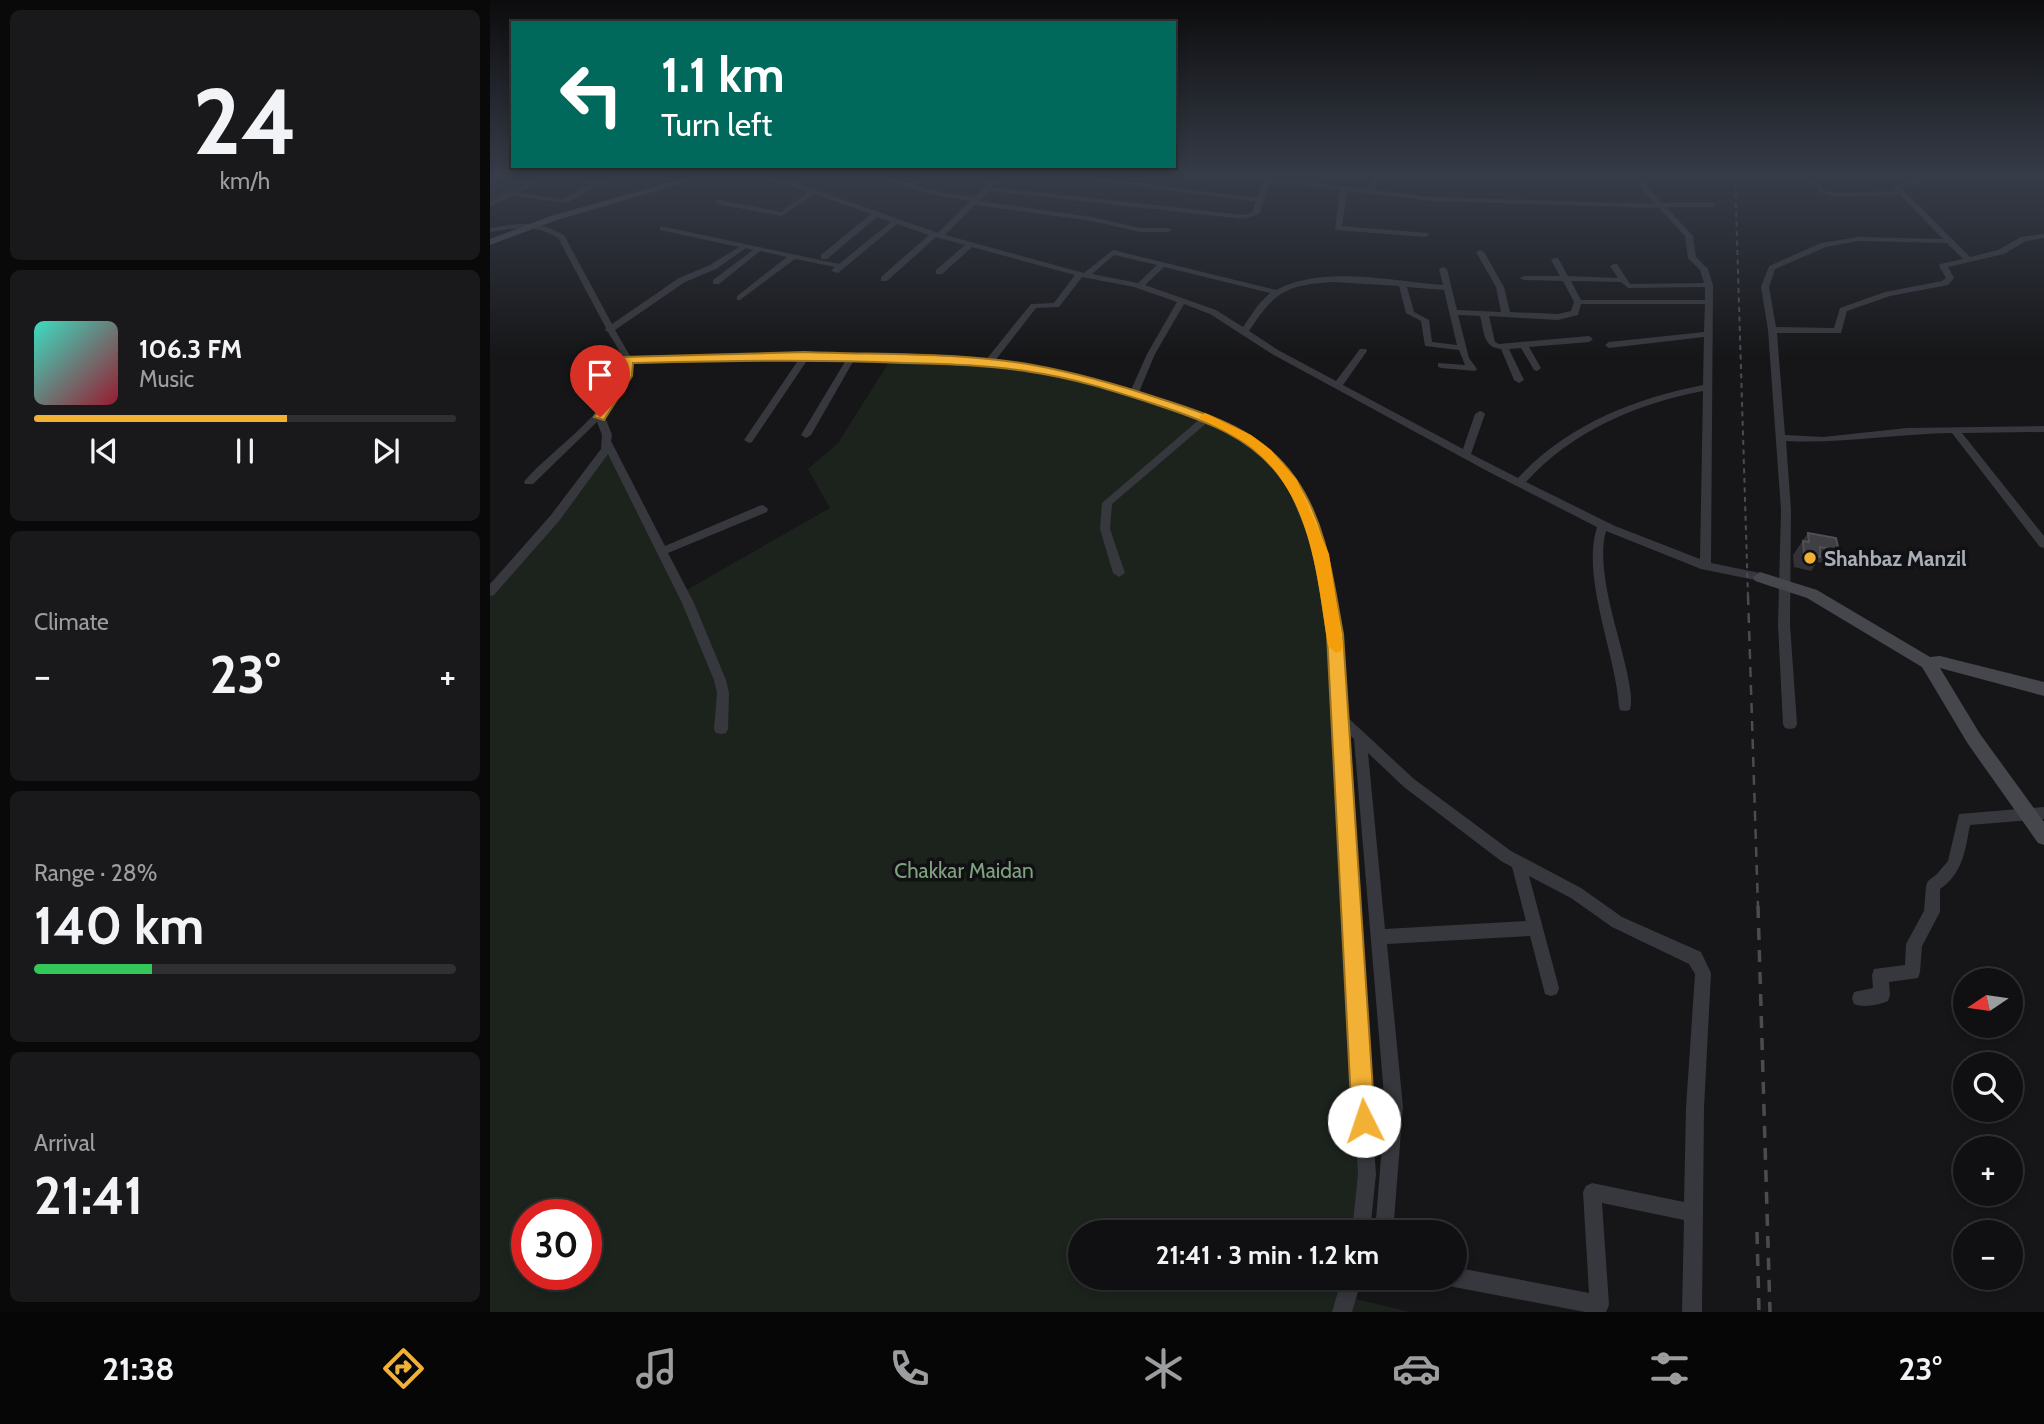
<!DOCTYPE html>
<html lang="en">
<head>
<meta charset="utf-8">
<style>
  :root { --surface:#101012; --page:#19191b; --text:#f1f3f6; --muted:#9c9d9f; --line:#303032; --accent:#f2b134 }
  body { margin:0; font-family:Cabin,sans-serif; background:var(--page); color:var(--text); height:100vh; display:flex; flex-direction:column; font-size:26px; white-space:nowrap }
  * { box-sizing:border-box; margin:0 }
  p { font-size:23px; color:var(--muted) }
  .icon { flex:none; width:38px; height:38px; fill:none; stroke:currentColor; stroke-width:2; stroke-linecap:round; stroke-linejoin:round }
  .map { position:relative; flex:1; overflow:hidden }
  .sheet { display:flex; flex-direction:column; gap:10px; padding:10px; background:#09090a; width:490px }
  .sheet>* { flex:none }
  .hud { position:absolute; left:21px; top:21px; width:665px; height:147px; border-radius:0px; box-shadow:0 4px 10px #0003,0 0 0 2px var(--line); background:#00695c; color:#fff; overflow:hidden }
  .needle { width:46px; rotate:257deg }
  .fabs { position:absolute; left:1463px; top:968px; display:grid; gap:14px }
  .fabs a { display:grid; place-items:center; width:70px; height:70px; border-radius:50%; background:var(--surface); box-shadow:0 4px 10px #0003,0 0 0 2px var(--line); font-size:35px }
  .speed { position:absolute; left:21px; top:1199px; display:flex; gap:14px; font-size:35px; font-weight:700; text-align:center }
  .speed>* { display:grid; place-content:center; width:91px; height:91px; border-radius:50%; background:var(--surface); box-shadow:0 4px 10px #0003,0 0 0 2px var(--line); line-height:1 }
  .speed .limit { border:10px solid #d22; background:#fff; color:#111 }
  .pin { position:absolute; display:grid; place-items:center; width:60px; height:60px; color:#fff; margin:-72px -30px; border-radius:50% 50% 50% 0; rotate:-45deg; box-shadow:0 0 7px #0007 }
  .pin .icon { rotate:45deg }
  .me { position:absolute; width:77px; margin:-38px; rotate:356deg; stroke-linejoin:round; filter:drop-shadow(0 0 5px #0008) }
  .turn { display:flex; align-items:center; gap:24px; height:147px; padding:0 35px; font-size:32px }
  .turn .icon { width:91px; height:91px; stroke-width:2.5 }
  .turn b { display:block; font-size:49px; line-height:60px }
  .big { font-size:52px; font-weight:700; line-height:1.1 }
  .sheet .card { flex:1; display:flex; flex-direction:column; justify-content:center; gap:10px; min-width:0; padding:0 24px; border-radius:10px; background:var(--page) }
  .sheet .dial { align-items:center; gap:0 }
  .dial b { font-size:91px; line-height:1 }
  .song { display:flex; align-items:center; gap:21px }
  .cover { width:84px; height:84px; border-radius:10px; background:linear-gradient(135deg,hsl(170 70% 55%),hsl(350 70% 35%)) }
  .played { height:7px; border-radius:4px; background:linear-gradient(90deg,var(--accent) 60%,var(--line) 60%) }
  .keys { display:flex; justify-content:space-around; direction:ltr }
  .heat { display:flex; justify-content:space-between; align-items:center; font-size:38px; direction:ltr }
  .charge { height:10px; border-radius:5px; background:linear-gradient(90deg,#34c759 28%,var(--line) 0) }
  .trip { position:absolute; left:578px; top:1220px; width:399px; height:70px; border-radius:35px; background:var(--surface); box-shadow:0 4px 10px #0003,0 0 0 2px var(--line); font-weight:700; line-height:70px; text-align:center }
  .menu { display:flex; height:112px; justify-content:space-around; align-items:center; background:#060607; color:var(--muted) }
  .menu .icon { width:49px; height:49px }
  .menu .current { color:var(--accent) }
  .menu b { font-size:32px; color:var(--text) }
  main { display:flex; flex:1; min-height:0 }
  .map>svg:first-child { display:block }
  .built { fill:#222225 }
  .green { fill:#1c231d; fill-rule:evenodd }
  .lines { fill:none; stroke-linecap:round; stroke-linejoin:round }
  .street { fill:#37383d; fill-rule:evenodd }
  .secondary { fill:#45474d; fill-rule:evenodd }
  .rail-far2 { stroke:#4a4c52; stroke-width:2; stroke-dasharray:5 4.5; stroke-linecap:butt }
  .rail-far1 { stroke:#4a4c52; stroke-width:2.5; stroke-dasharray:10 8; stroke-linecap:butt }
  .rail { stroke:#4a4c52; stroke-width:3.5; stroke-dasharray:12 10; stroke-linecap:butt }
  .wall { fill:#323236 }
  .building { fill:#3f3f44; stroke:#4f5156; stroke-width:2 }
  .route { fill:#f2b134; stroke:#9d7322; stroke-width:2 }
  .slow { fill:#f59e0b }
  .poi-dot { fill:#f2b134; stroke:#111113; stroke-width:2.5 }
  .labels { text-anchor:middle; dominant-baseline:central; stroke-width:7; stroke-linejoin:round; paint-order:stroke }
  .poi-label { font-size:21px; font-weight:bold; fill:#a8adb8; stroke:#111113; text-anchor:start }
  .park-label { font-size:21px; fill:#7fa381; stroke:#111113 }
</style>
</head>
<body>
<main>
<section class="sheet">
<div class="card dial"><b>24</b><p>km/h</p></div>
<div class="card">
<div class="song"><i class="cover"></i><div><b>106.3 FM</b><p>Music</p></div></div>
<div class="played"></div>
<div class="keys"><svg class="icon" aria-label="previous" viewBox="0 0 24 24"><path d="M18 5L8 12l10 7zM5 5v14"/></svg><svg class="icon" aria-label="pause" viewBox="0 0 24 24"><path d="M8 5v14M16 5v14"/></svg><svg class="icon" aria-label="next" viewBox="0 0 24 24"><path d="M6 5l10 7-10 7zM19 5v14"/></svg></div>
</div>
<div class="card"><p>Climate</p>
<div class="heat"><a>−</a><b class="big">23°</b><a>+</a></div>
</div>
<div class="card"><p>Range · 28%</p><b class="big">140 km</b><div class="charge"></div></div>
<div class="card"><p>Arrival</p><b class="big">21:41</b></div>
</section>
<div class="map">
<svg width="1554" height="1312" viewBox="0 0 1554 1312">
  <rect width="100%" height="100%" fill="#161618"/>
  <path class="built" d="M0,174H53L0,202Z"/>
  <path class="green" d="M401,359L541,368L609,383L718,417L757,438L800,480L817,516L845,634L871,1232H590V1278H862L857,1297L920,1312H0V594L116,449L193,592L340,508L318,469L348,443ZM37,1214H96V1274H37Z"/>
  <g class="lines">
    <path class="street" d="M53,174H62L28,193L73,199L118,174H127L77,203L22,196L0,207V202Z
      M257,174H269L326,190L448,233L480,201L449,196L421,188L415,189V186L376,174H388L419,183L434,174H442L426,185L450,192L484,197L508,174H515L502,187L754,215L762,213L766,202L554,174H578L767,198L773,181L730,174H754L878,189L883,178L886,176L889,178L885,190L942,197L1165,204L1139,174H1146L1172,203H1224V207H1176L1203,236L1206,257L1218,269L1223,285L1221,563L1270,573L1276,577L1270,581L1211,569L1116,531C1105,569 1129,633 1137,672C1139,684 1143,698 1140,710L1135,711L1130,710L1129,706C1125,652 1091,577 1107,527L999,472L782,354L720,314L694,304L665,354L649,392L721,415L760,436L781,451L804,478L837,554L851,634L855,715L924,779L1021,851L1091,888L1132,917L1211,952L1221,973L1214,1108L1212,1312H1192L1194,1220L1112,1203L1119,1305L1116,1312H1095L964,1287L957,1284L955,1278H964V1267L1099,1293L1093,1192L1096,1186L1102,1183L1194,1202L1196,1108L1205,974L1199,964L1122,927L1081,898L1039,876L1069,988L1067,994L1061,996L1055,994L1040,936L897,944L913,1107L903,1232H885L895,1107L864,739L856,732L862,848L886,1174L880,1232H862L868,1174L848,848L839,634L825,554L795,481L773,455L754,440L719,421L622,504L620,529L635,573L629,577L623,573L610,529L612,503L711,418C655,400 599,379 541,371C483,362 423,362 364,360L321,435L316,438L311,435L356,360L318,359L262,442L259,443L254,440L309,359L141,362V376L115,417L122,435L121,441L175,546L269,506L273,505L278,509L277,512L178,553L204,603L236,680L239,693L238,729L236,733L231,734L226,733L224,729L227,693L224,680L192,603L118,454L69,521L4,595L0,596V584L61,515L111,449L112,435L107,422L43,484H35L34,482C58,452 135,402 132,362C132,352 123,341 118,332L115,330L116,328L68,238C46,224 24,228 0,232V228L27,224H46L57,227L74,235L122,324L189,278L220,265L249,247L170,230V226L349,264L401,222L387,217L337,259H331V255L381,214L324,194L292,216L226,204V200H229L291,212L318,192ZM780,182L850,190L845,230L935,237L939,235L938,233L852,226L857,191L942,201L1169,208L1195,236L1198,258L1210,270L1214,283L1140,284L1127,264H1124L1120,266L1128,278L1078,276L1068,258H1065L1061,260L1070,276H1034L1030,278L1034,280L1073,281L1084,302L1081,311L1068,314L1020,312L1014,287L994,252L990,250L986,252L1006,287L1011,312L967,310L957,269L953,267L949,269L953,285C902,281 833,265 786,290L623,250L594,273L455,235L485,205L602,221L650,232H678L682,230L678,228H650L602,217L490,201L499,191L754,219L769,214ZM407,224L439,235L391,277V281H397L446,237L475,245L446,270V274H452L482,247L585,275L564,303L541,304L495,361L315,353L140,356L125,330L195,282L226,269L256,248L263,250L223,280V284H229L270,251L297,257L247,296V300H250L305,259L345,267L341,271L348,273ZM624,255L667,265L648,283L602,274ZM674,267L780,293L768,305L753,327L726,310L655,285ZM592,277L644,287L687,302L657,354L641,390C596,376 551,366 504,362L546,308L569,307ZM1081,281L1131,282L1138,288L1215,287V300H1091ZM843,282L909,286L916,313L931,321L935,346L969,350L975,365L948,363V367L951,368L985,371L987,369L979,358L968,315L990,316C994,330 993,348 1011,349L1024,380L1029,383L1034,380L1019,349L1031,348L1044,370L1047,371L1051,368L1039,347L1099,342L1103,339L1099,336L1009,344L1005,342L999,316L1068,320L1088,315L1091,304H1215L1214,332L1119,342L1115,345L1119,348L1214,337L1213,385C1143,399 1077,425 1028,478L981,454L995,414L993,412L990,411L985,414L973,449L853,385L877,351L876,349H870L846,381L788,350L759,331C785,292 795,285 843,282ZM917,287L954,290L967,345L942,342L939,320L924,312ZM1213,391L1210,559L1125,526L1036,482C1082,431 1146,404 1213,391ZM878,753L914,787L1011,861L1022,867L1036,921L895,929Z
      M1263,174H1296L1269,177L1267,181L1265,182L1262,180Z
      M1306,174H1313L1317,178L1326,180L1334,190L1345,193L1406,191L1404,188C1411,182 1435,174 1444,174L1435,181L1411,188L1480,257L1508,250L1531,237L1554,234V238L1536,241L1514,254L1458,267L1464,278L1458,285L1400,296L1357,311L1351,333H1287L1295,435L1333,437L1417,428L1554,426V432L1472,433L1554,536V548L1550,547L1462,433C1406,434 1351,444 1296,441L1301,510L1300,625L1307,724L1305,728L1300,729L1295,728L1293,724L1288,625L1291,510L1278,330L1271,287L1279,266L1331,243L1368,237L1453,239L1410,195L1345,197L1330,192L1322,183L1313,181ZM1368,241L1457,243L1473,259L1450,264L1449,266L1456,278L1452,281L1395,292L1350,308L1344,328L1286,327L1279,287L1285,269L1336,247Z
      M1529,174H1554V177L1532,176Z
      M1032,175L1095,178L1098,180L1095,182L1030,178V176Z
      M1554,807V819L1480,825C1475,851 1473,873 1450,889V912L1432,946L1430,972L1428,978L1399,982L1400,995L1398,1001C1388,1005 1374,1008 1364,1004L1362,998L1364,992L1383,988L1382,975L1384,969L1415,965L1416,944L1434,911L1436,886L1438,881L1447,874L1458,861L1469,814Z
      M852,1278H872L862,1312H842Z"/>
    <path class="secondary" d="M209,174H224L67,220L0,245V239L61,216Z
      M1270,572L1327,590L1440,657L1450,656L1554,682V696L1450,668L1490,734L1554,822V845L1548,843L1478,744L1432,667L1317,598L1265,581L1263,577Z"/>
    <path class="rail-far2" d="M1245,174L1258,597"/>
    <path class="rail-far1" d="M1258,595L1268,908"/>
    <path class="rail" d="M1268,906L1280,1312
      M1267,1232L1269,1312"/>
  </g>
  <path class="wall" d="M1318,533L1349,551L1339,564L1327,562L1321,571L1304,567L1303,555Z"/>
  <path class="building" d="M1318,533L1346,538L1349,551L1330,547V557L1314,554L1313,541L1319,542Z"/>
  <linearGradient id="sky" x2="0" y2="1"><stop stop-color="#0c0c0d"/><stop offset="0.49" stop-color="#363c48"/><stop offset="1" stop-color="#363c48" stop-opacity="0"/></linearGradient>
  <rect width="1554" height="358" fill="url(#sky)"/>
  <path class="route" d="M315,352C390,355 469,352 543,365C587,373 629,385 671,399C722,415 773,432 805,478C837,523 843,581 853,634L885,1121L882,1129L874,1132L866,1129L862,1121L837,634C829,583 824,526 794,482C764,437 713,420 664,404C624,391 583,378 541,372C500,365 456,364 414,363C323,359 234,361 143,363L142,376L114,420L104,417L130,376L133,357Z"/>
  <path class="slow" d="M715,413L761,435L781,450L807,480L839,554L853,646L851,651L846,653L838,646C828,582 822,503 771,456C754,439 732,430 711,419L709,417Z"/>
  <circle class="poi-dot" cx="1320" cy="558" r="7"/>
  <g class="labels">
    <g class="poi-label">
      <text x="1334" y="558">Shahbaz Manzil</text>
    </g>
    <g class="park-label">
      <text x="474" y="870">Chakkar Maidan</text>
    </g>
  </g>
</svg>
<div class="fabs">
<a><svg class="needle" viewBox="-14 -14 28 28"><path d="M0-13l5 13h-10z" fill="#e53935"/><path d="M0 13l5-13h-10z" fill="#9c9d9f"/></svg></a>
<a><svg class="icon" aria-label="search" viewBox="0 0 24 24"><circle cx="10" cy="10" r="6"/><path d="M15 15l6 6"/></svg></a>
<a>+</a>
<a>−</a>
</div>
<div class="speed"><div class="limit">30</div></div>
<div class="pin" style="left:110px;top:417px;background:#d93025"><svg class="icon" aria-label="arrive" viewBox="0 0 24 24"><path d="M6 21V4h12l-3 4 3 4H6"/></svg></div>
<svg class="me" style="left:874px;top:1121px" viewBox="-20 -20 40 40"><circle r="19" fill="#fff"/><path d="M0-13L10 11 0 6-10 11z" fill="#f2b134"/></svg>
<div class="trip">21:41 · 3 min · 1.2 km</div>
<div class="hud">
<div class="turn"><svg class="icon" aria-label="left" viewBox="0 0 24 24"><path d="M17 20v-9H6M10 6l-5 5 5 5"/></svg><div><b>1.1 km</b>Turn left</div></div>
</div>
</div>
</main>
<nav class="menu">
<b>21:38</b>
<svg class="icon current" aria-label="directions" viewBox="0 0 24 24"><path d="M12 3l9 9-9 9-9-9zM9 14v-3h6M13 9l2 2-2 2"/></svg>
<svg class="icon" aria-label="music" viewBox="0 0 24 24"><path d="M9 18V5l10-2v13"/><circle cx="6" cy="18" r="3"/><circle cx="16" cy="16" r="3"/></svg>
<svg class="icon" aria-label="phone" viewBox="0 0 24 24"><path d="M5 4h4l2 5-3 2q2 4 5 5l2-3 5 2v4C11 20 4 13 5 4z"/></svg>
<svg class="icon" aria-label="climate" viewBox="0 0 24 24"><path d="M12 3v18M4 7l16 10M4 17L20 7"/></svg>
<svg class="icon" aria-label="car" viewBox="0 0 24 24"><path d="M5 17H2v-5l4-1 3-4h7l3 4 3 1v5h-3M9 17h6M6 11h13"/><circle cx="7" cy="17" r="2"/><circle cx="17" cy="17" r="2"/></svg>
<svg class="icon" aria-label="filters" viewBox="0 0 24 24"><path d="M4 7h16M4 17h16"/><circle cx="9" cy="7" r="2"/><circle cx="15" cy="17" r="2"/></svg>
<b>23°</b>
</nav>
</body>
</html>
